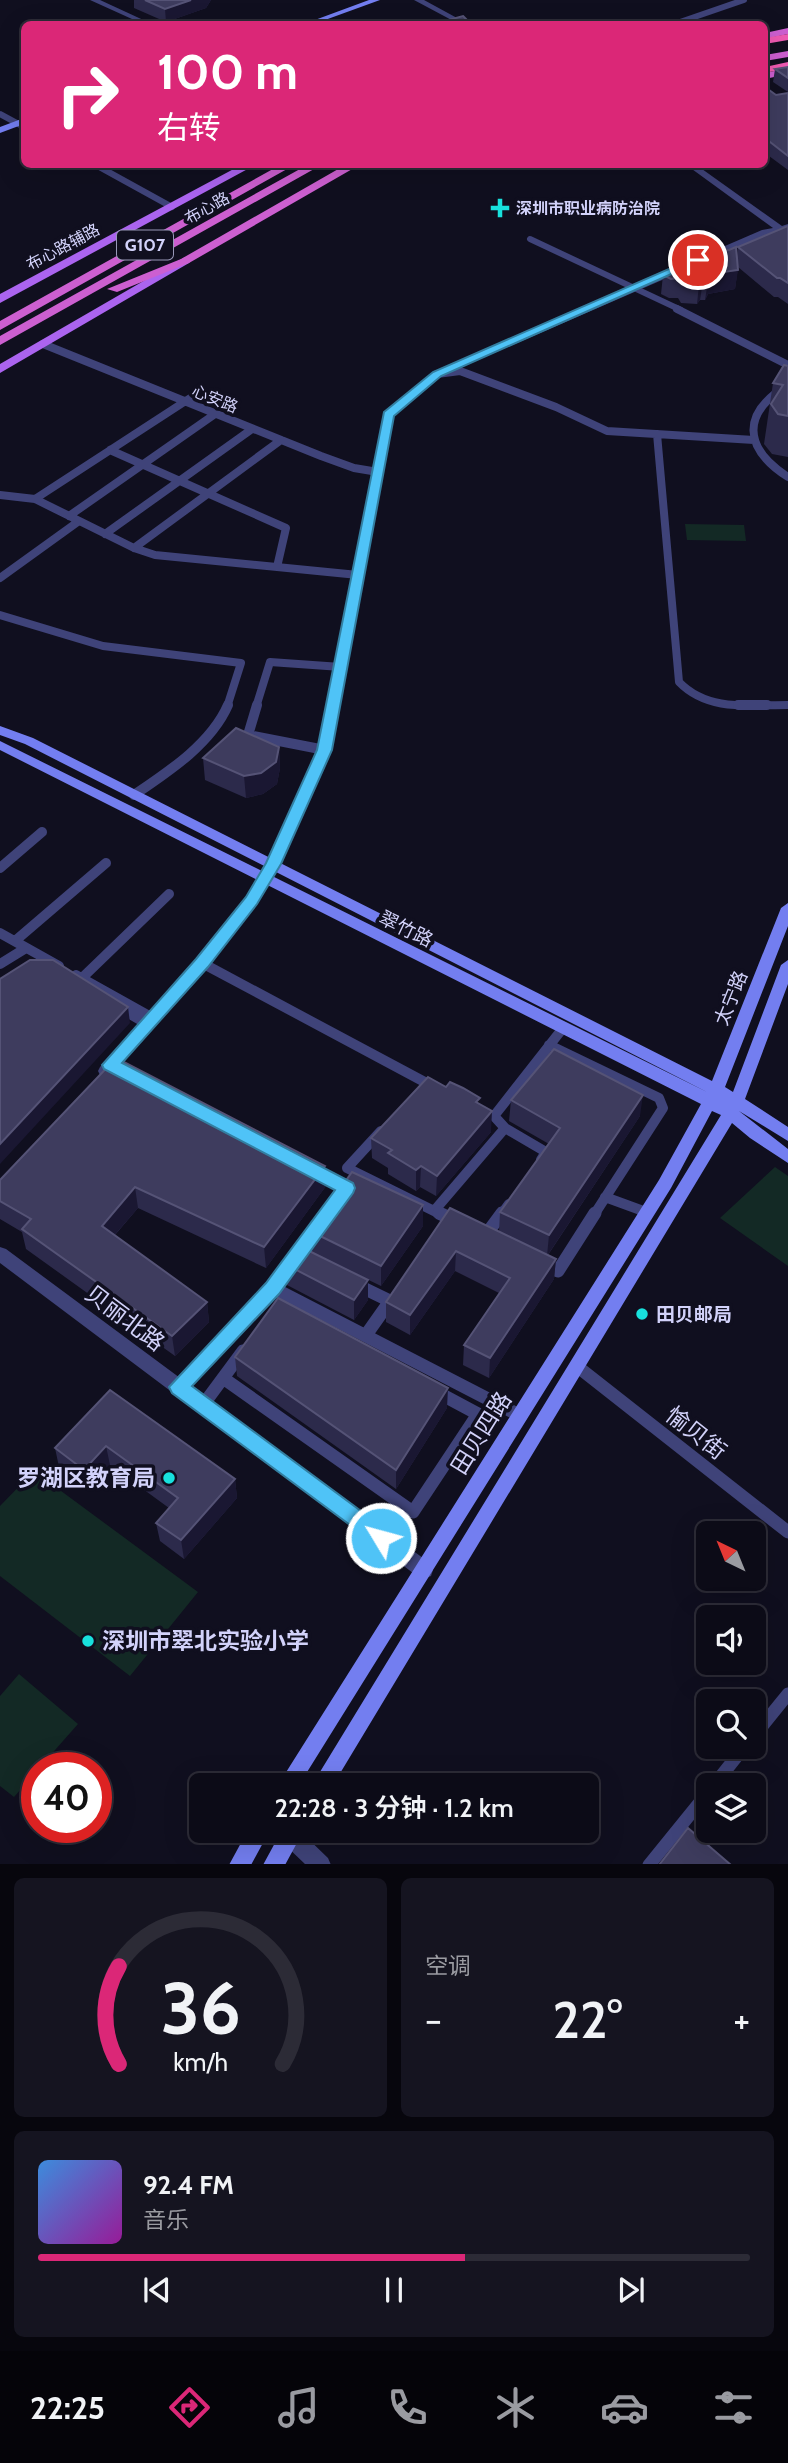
<!DOCTYPE html>
<html lang="zh">
<head>
<meta charset="utf-8">
<style>
  :root { --surface:#0c0b17; --page:#151420; --text:#f1f3f6; --muted:#9a9ba1; --line:#2c2b36; --accent:#db2777 }
  body { margin:0; font-family:Cabin,"Noto Sans SC",sans-serif; background:var(--page); color:var(--text); height:100vh; display:flex; flex-direction:column; font-size:26px; white-space:nowrap }
  * { box-sizing:border-box; margin:0 }
  p { font-size:23px; color:var(--muted) }
  .icon { flex:none; width:38px; height:38px; fill:none; stroke:currentColor; stroke-width:2; stroke-linecap:round; stroke-linejoin:round }
  .map { position:relative; height:1864px; overflow:hidden }
  .drawer { display:flex; flex-direction:column; gap:14px; padding:14px; background:#07060d; flex:1 }
  .drawer>* { flex:none }
  .banner { position:absolute; left:21px; top:21px; width:747px; height:147px; border-radius:10px; box-shadow:0 7px 28px #0002,0 0 0 2px var(--line); background:#db2777; color:#fff; overflow:hidden }
  .needle { width:46px; rotate:317deg }
  .buttons { position:absolute; left:696px; top:1521px; display:grid; gap:14px }
  .buttons a { display:grid; place-items:center; width:70px; height:70px; border-radius:10px; background:var(--surface); box-shadow:0 7px 28px #0002,0 0 0 2px var(--line); font-size:35px }
  .speed { position:absolute; left:21px; top:1752px; display:flex; gap:14px; font-size:35px; font-weight:700; text-align:center }
  .speed>* { display:grid; place-content:center; width:91px; height:91px; border-radius:50%; background:var(--surface); box-shadow:0 7px 28px #0002,0 0 0 2px var(--line); line-height:1 }
  .speed .limit { border:10px solid #d22; background:#fff; color:#111 }
  .pin { position:absolute; display:grid; place-items:center; width:60px; height:60px; color:#fff; margin:-30px; border:4px solid #fff; border-radius:50%; box-shadow:0 2px 7px #0007 }
  .me { position:absolute; width:77px; margin:-38px; rotate:307deg; stroke-linejoin:round; filter:drop-shadow(0 0 5px #0008) }
  .turn { display:flex; align-items:center; gap:24px; height:147px; padding:0 21px; font-size:32px }
  .turn .icon { width:91px; height:91px; stroke-width:2.5 }
  .turn b { display:block; font-size:49px; line-height:60px }
  .big { font-size:52px; font-weight:600; line-height:1.1 }
  .drawer .tile { flex:1; display:flex; flex-direction:column; justify-content:center; gap:10px; min-width:0; padding:0 24px; border-radius:10px; background:var(--page) }
  .drawer .dial { align-items:center; gap:0 }
  .dial svg { height:182px; overflow:visible; fill:none; stroke:var(--line); stroke-width:7; stroke-linecap:round; text-anchor:middle }
  .dial text { fill:var(--text); stroke:none }
  .song { display:flex; align-items:center; gap:21px }
  .cover { width:84px; height:84px; border-radius:10px; background:linear-gradient(135deg,hsl(210 70% 55%),hsl(300 70% 35%)) }
  .played { height:7px; border-radius:4px; background:linear-gradient(90deg,var(--accent) 60%,var(--line) 60%) }
  .keys { display:flex; justify-content:space-around; direction:ltr }
  .heat { display:flex; justify-content:space-between; align-items:center; font-size:38px; direction:ltr }
  .drawer .tiles { flex:1; display:grid; gap:14px; grid-template-columns:1fr 1fr }
  .tile:last-child { grid-column:span 2 }
  .trip { position:absolute; left:189px; top:1773px; width:410px; height:70px; border-radius:10px; background:var(--surface); box-shadow:0 7px 28px #0002,0 0 0 2px var(--line); font-weight:600; line-height:70px; text-align:center }
  .tabs { display:flex; height:112px; justify-content:space-around; align-items:center; background:#050409; color:var(--muted) }
  .tabs .icon { width:49px; height:49px }
  .tabs .active { color:var(--accent) }
  .tabs b { font-size:32px; color:var(--text) }
  .map>svg:first-child { display:block }
  .green { fill:#132925 }
  .lines { fill:none; stroke-linecap:round; stroke-linejoin:round }
  .minor-far3 { stroke:#3f4379; stroke-width:6 }
  .minor-far2 { stroke:#3f4379; stroke-width:8 }
  .minor-far1 { stroke:#3f4379; stroke-width:10 }
  .minor { stroke:#3f4379; stroke-width:13 }
  .tertiary { fill:#3f4379; fill-rule:evenodd }
  .secondary { fill:#737ef0; fill-rule:evenodd }
  .primary { fill:#ab64ef; fill-rule:evenodd }
  .trunk { fill:#cc5fd0; fill-rule:evenodd }
  .motorway { fill:#ee5ab2; fill-rule:evenodd }
  .wall { fill:#2c2a4b }
  .shaded-wall { fill:#1a1732 }
  .building { fill:#3e3c5e; stroke:#555376; stroke-width:2 }
  .route { fill:#4fc3f7; stroke:#337fa1; stroke-width:2 }
  .poi-dot { fill:#18e1dd; stroke:#100f1f; stroke-width:2.5 }
  .labels { text-anchor:middle; dominant-baseline:central; stroke-width:7; stroke-linejoin:round; paint-order:stroke }
  .far-street-label { font-size:16px; fill:#d2d2fa; stroke:#100f1f }
  .far-poi-label { font-size:16px; font-weight:bold; fill:#d2d2fa; stroke:#100f1f; text-anchor:start }
  .shield { fill:#100f1f; stroke:#9898b8; stroke-width:2 }
  .shield-label { font-size:18px; font-weight:bold; fill:#d2d2fa }
  .street-label { font-size:19px; fill:#d2d2fa; stroke:#100f1f }
  .poi-label { font-size:19px; font-weight:bold; fill:#d2d2fa; stroke:#100f1f; text-anchor:start }
  .near-street-label { font-size:23px; fill:#d2d2fa; stroke:#100f1f }
  .near-poi-label { font-size:23px; font-weight:bold; fill:#d2d2fa; stroke:#100f1f; text-anchor:end }
</style>
</head>
<body>
<div class="map">
<svg width="788" height="1865" viewBox="0 0 788 1865">
  <rect width="100%" height="100%" fill="#100f1f"/>
  <path class="green" d="M685,524L744,525L746,541L687,540Z
    M775,1167L788,1176V1266L720,1218Z
    M34,1471L198,1592L130,1676L0,1576V1506Z
    M19,1674L78,1724L40,1767L37,1768V1771L14,1797L0,1786V1696Z"/>
  <g class="lines">
    <path class="minor-far3" d="M680,22L744,0
      M0,114L24,127
      M94,164L172,207
      M530,239L681,310"/>
    <path class="minor-far2" d="M677,309L788,365
      M43,344L321,456L354,468L378,472
      M437,374L460,371L556,407L607,431L754,440
      M788,385C741,413 743,448 788,477
      M657,434L679,682C708,712 750,705 788,705
      M110,450L286,528L277,567
      M0,495L35,499L134,548L155,555L358,575
      M35,499L201,391
      M69,516L215,414
      M105,534L252,429
      M134,548L281,440
      M0,578L79,521
      M0,615L103,646L241,663L227,707
      M256,707L270,662L341,667"/>
    <path class="minor-far1" d="M257,705L248,735L325,750
      M738,705H767
      M134,795C168,772 211,744 228,705
      M0,868L42,832
      M0,933L59,966
      M15,941L106,863
      M202,963L434,1087
      M0,964L26,948
      M76,975L153,1018
      M82,978L169,894
      M118,1007L147,1024
      M549,1045L659,1098L663,1108L594,1215
      M505,1128L546,1152L541,1160
      M381,1131L347,1168L434,1211
      M313,1170L346,1188L341,1195
      M605,1197L646,1212
      M442,1215L434,1211L505,1128L494,1116L563,1028
      M501,1215L509,1204"/>
    <path class="minor" d="M439,1213L456,1221
      M485,1236L502,1213
      M543,1263L558,1271L595,1213
      M355,1284L390,1301L366,1335
      M273,1288L521,1416
      M578,1367L788,1532
      M223,1378L413,1512L478,1414L435,1391
      M179,1387L273,1288L319,1225
      M203,1405L243,1351
      M754,1736L788,1694
      M714,1785L745,1746
      M649,1865L709,1791"/>
    <path class="tertiary" d="M90,0H100L152,24H143Z
      M414,0H424L468,24H459Z
      M685,164H695L782,226L788,224V230L768,234L441,376L393,416L331,750L280,864L256,904L207,967L110,1075H100L98,1071L100,1067L197,959L246,898L266,864L319,750L384,413L433,372L762,230L773,228Z
      M0,1247L6,1249L431,1564L433,1570L431,1576L424,1579L417,1576L0,1263Z
      M282,1830H299L328,1858L331,1865H306L283,1843L280,1836Z"/>
    <path class="secondary" d="M369,0H380L314,24H304Z
      M24,118V124L0,133V127Z
      M0,726L33,738L712,1081L781,908L788,903V926L725,1087L733,1092L781,965L788,960V984L745,1099L788,1127V1141L739,1111L788,1149V1163L750,1138L732,1123L333,1785H312L721,1115L712,1111L671,1188L299,1785H278L659,1180L701,1104L0,750V741L707,1092L25,744L0,735Z
      M248,1830H270L251,1865H229Z
      M282,1830H304L285,1865H263Z"/>
    <path class="primary" d="M243,164H257L0,303V294Z
      M185,257L191,261L189,263L0,373V364Z"/>
    <path class="trunk" d="M788,28V34L765,39V33Z
      M788,51V57L765,61V55Z
      M788,68V74L765,79V73Z
      M282,164H296L0,330V321Z
      M309,164H323L0,345V336Z
      M347,164H361L189,263L117,292L107,289L181,259Z"/>
    <path class="motorway" d="M788,34V40L765,44V38Z
      M788,62V68L765,73V67Z"/>
  </g>
  <path class="wall" d="M134,0H211L206,8L166,22L134,8Z
    M788,67V92L773,82L775,69Z
    M765,87L776,95L788,93V170L765,153Z
    M788,226V304L778,297H774L738,267L735,289L708,294L705,300H700L697,304L681,303L678,298H669L661,294L663,275L707,261L737,257L738,247Z
    M788,366V457L772,454L764,444L773,383Z
    M279,747L280,768L277,784L263,794L246,798L205,780L203,758Z
    M511,1100L640,1116L548,1255L556,1259L554,1279L489,1378L463,1365L464,1345L499,1293L455,1271L410,1335L386,1322V1302L450,1208L499,1232L500,1212L549,1144L509,1121Z
    M479,1104L491,1132L436,1196L420,1187L416,1191L388,1174V1168L372,1158L371,1138Z
    M0,1180L326,1186L266,1268L138,1208L115,1235L207,1302L209,1322L175,1356L26,1249L22,1232L0,1219Z
    M423,1226L381,1286L311,1252L310,1231Z
    M285,1264L368,1300L354,1320L287,1285Z
    M235,1357L447,1408L396,1489L237,1376Z
    M110,1390L235,1479L237,1498L184,1559L160,1541L156,1523L169,1508L110,1465L88,1489L59,1467L55,1448Z"/>
  <path class="shaded-wall" d="M191,0H211L206,8L166,22L165,9Z
    M738,270L735,289L708,294L705,300L708,281L710,274Z
    M703,281L700,300L697,304L699,285Z
    M279,747L280,768L277,784L263,794L246,798L244,776Z
    M128,1007L130,1023L0,1164V1144Z
    M643,1095L640,1116L547,1256L549,1235Z
    M492,1111L491,1132L436,1196L437,1176Z
    M325,1166L326,1186L266,1268L264,1247Z
    M421,1166L420,1187L416,1191V1170Z
    M135,1187L138,1208L105,1246L102,1226Z
    M423,1205V1226L381,1286V1266Z
    M456,1251L455,1271L410,1335V1315Z
    M556,1259L554,1279L489,1378L490,1358Z
    M368,1280V1300L354,1320V1300Z
    M207,1302L209,1322L175,1356L172,1336Z
    M448,1388L447,1408L396,1489V1470Z
    M106,1446L110,1465L88,1489L84,1470Z
    M235,1479L237,1498L184,1559L181,1540Z"/>
  <path class="building" d="M145,0H191L165,9Z
    M463,16L471,24H442L445,21Z
    M788,67V78L775,69Z
    M765,87L776,95L788,93V156L765,138Z
    M788,226V283L780,278H777L738,247Z
    M736,247L738,270L710,274L708,281H703L699,285L683,284L681,278L671,279L663,275L697,258L707,261L713,248L729,250Z
    M784,365L788,366V416L778,414L771,404L783,385L773,383Z
    M236,728L279,747L276,762L261,773L244,776L203,758Z
    M30,960H53L128,1007L0,1144V979Z
    M554,1049L643,1095L549,1235L500,1212L560,1128L511,1100Z
    M116,1058L325,1166L264,1247L135,1187L102,1226L207,1302L172,1336L22,1229L31,1219L0,1201V1180Z
    M428,1077L446,1087L450,1082L463,1088L480,1098L476,1102L492,1111L437,1176L421,1166L416,1170L388,1153L392,1150L371,1138Z
    M352,1172L423,1205L381,1266L310,1231Z
    M450,1208L556,1259L490,1358L464,1345L510,1278L456,1251L410,1315L386,1302Z
    M299,1246L368,1280L354,1300L285,1264Z
    M278,1298L448,1388L396,1470L235,1357Z
    M110,1390L235,1479L181,1540L156,1523L178,1498L106,1446L84,1470L55,1448Z
    M688,1828L731,1865H659Z"/>
  <path class="route" d="M694,258L703,260L441,376L394,416L332,750L281,864L257,904L208,967L122,1063L353,1183L355,1188L353,1193L279,1294L192,1386L388,1531L391,1538L388,1545L381,1548L172,1393L169,1387L266,1283L335,1190L104,1069L102,1065L196,959L246,897L266,863L317,750L384,412L433,372Z"/>
  <g class="poi-dot">
    <path d="M496.5 197.5h7v7h7v7h-7v7h-7v-7h-7v-7h7z"/>
    <circle cx="642" cy="1314" r="7"/>
    <circle cx="169" cy="1478" r="7"/>
    <circle cx="88" cy="1641" r="7"/>
  </g>
  <g class="labels">
    <g class="far-street-label">
      <text transform="translate(207 208) rotate(-29)">布心路</text>
      <text transform="translate(63 247) rotate(-28)">布心路辅路</text>
      <text transform="translate(215 399) rotate(22)">心安路</text>
    </g>
    <g class="far-poi-label">
      <text x="516" y="208">深圳市职业病防治院</text>
    </g>
    <rect class="shield" x="117" y="230.5" width="56" height="29" rx="5"/>
    <g class="shield-label">
      <text x="145" y="245">G107</text>
    </g>
    <g class="street-label">
      <text transform="translate(406 929) rotate(26)">翠竹路</text>
      <text transform="translate(731 998) rotate(-68)">太宁路</text>
    </g>
    <g class="poi-label">
      <text x="656" y="1314">田贝邮局</text>
    </g>
    <g class="near-street-label">
      <text transform="translate(125 1318) rotate(37)">贝丽北路</text>
      <text transform="translate(481 1433) rotate(-58)">田贝四路</text>
      <text transform="translate(696 1433) rotate(38)">愉贝街</text>
    </g>
    <g class="near-poi-label">
      <text x="155" y="1478">罗湖区教育局</text>
      <text x="102" y="1641" text-anchor="start">深圳市翠北实验小学</text>
    </g>
  </g>
</svg>
<div class="buttons">
<a><svg class="needle" viewBox="-14 -14 28 28"><path d="M0-13l5 13h-10z" fill="#e53935"/><path d="M0 13l5-13h-10z" fill="#9a9ba1"/></svg></a>
<a><svg class="icon" aria-label="sound" viewBox="0 0 24 24"><path d="M4 9h4l5-4v14l-5-4H4zM17 9q2 3 0 6"/></svg></a>
<a><svg class="icon" aria-label="search" viewBox="0 0 24 24"><circle cx="10" cy="10" r="6"/><path d="M15 15l6 6"/></svg></a>
<a><svg class="icon" aria-label="layers" viewBox="0 0 24 24"><path d="M12 4l9 5-9 5-9-5zM3 14l9 5 9-5"/></svg></a>
</div>
<div class="speed"><div class="limit">40</div></div>
<div class="pin" style="left:698px;top:260px;background:#d93025"><svg class="icon" aria-label="arrive" viewBox="0 0 24 24"><path d="M6 21V4h12l-3 4 3 4H6"/></svg></div>
<svg class="me" style="left:381px;top:1538px" viewBox="-20 -20 40 40"><circle r="17" fill="#4fc3f7" stroke="#fff" stroke-width="3"/><path d="M0-11L8 9 0 5-8 9z" fill="#fff"/></svg>
<div class="trip">22:28 · 3 分钟 · 1.2 km</div>
<div class="banner">
<div class="turn"><svg class="icon" aria-label="right" viewBox="0 0 24 24"><path d="M7 20v-9h11M14 6l5 5-5 5"/></svg><div><b>100 m</b>右转</div></div>
</div>
</div>
<section class="drawer">
<div class="tiles">
<div class="tile dial"><svg viewBox="0 0 100 80">
<path d="M14 69A42 42 0 1 1 86 69"/>
<path d="M14 69A42 42 0 0 1 14 26" stroke="#db2777"/>
<text x="50" y="56" font-size="32" font-weight="700">36</text>
<text x="50" y="72" font-size="11">km/h</text>
</svg></div>
<div class="tile"><p>空调</p>
<div class="heat"><a>−</a><b class="big">22°</b><a>+</a></div>
</div>
<div class="tile">
<div class="song"><i class="cover"></i><div><b>92.4 FM</b><p>音乐</p></div></div>
<div class="played"></div>
<div class="keys"><svg class="icon" aria-label="previous" viewBox="0 0 24 24"><path d="M18 5L8 12l10 7zM5 5v14"/></svg><svg class="icon" aria-label="pause" viewBox="0 0 24 24"><path d="M8 5v14M16 5v14"/></svg><svg class="icon" aria-label="next" viewBox="0 0 24 24"><path d="M6 5l10 7-10 7zM19 5v14"/></svg></div>
</div>
</div>
</section>
<nav class="tabs">
<b>22:25</b>
<svg class="icon active" aria-label="directions" viewBox="0 0 24 24"><path d="M12 3l9 9-9 9-9-9zM9 14v-3h6M13 9l2 2-2 2"/></svg>
<svg class="icon" aria-label="music" viewBox="0 0 24 24"><path d="M9 18V5l10-2v13"/><circle cx="6" cy="18" r="3"/><circle cx="16" cy="16" r="3"/></svg>
<svg class="icon" aria-label="phone" viewBox="0 0 24 24"><path d="M5 4h4l2 5-3 2q2 4 5 5l2-3 5 2v4C11 20 4 13 5 4z"/></svg>
<svg class="icon" aria-label="climate" viewBox="0 0 24 24"><path d="M12 3v18M4 7l16 10M4 17L20 7"/></svg>
<svg class="icon" aria-label="car" viewBox="0 0 24 24"><path d="M5 17H2v-5l4-1 3-4h7l3 4 3 1v5h-3M9 17h6M6 11h13"/><circle cx="7" cy="17" r="2"/><circle cx="17" cy="17" r="2"/></svg>
<svg class="icon" aria-label="filters" viewBox="0 0 24 24"><path d="M4 7h16M4 17h16"/><circle cx="9" cy="7" r="2"/><circle cx="15" cy="17" r="2"/></svg>
</nav>
</body>
</html>
